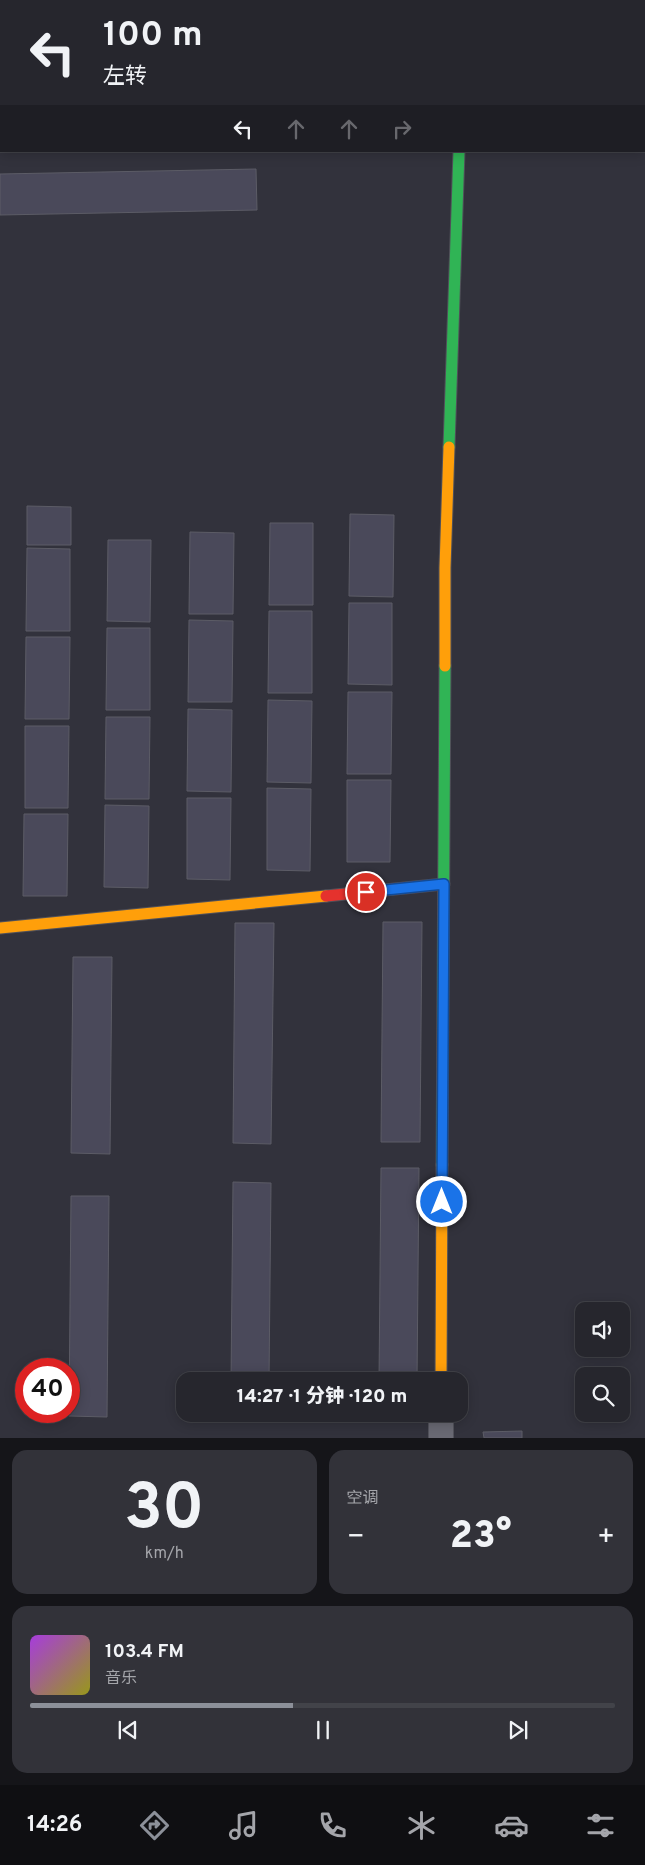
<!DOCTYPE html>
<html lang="zh">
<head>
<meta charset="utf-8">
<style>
  :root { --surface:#26262d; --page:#323239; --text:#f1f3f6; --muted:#a4a5aa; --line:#424349; --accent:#8c9099 }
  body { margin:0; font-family:Overpass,"Noto Sans SC",sans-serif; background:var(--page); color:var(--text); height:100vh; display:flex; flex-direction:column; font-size:19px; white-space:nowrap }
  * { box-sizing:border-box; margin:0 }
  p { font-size:16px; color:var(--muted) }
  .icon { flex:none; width:28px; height:28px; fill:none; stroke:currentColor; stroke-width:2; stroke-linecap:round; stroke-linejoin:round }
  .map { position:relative; height:1438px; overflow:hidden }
  .sheet { display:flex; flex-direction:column; gap:12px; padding:12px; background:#151519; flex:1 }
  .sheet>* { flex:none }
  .guide { position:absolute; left:0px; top:0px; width:645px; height:152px; box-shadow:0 2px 12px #0003,0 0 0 1px var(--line); background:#26262d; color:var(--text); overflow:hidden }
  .controls { position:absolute; left:575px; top:1302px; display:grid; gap:10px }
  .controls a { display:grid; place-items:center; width:55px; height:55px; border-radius:10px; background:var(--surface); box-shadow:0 2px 12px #0003,0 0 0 1px var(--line); font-size:25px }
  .speed { position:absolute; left:15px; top:1358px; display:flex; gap:10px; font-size:25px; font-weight:700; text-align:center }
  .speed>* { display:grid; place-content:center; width:65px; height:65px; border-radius:50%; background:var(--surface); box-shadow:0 2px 12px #0003,0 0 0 1px var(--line); line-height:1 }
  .speed .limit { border:8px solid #d22; background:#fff; color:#111 }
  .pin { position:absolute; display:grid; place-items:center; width:42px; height:42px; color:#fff; margin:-21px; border:2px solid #fff; border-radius:50%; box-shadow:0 1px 5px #0007 }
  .me { position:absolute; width:55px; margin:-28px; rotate:0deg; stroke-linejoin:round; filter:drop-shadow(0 0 4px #0008) }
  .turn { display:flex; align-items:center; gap:18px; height:105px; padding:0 20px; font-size:22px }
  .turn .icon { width:65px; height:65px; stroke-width:2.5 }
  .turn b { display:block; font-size:35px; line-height:42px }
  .lanes { display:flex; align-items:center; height:48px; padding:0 20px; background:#0003; justify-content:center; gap:25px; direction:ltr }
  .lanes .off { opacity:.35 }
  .big { font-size:38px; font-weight:800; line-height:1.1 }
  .sheet .card { flex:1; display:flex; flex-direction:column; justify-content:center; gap:8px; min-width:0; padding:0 18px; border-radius:15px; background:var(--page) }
  .sheet .dial { align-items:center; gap:0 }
  .dial b { font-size:65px; line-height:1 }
  .song { display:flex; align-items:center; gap:15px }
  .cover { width:60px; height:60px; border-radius:8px; background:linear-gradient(135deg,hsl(280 70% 55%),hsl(60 70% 35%)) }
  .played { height:5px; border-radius:2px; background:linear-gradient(90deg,var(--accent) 45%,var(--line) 45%) }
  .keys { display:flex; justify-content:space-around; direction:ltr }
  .heat { display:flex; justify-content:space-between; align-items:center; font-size:28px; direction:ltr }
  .sheet .tiles { flex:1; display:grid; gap:12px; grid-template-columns:1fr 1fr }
  .card:last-child { grid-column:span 2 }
  .trip { position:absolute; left:176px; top:1372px; width:292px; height:50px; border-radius:15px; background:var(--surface); box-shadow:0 2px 12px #0003,0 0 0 1px var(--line); font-weight:800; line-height:50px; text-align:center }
  .tabs { display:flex; height:80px; justify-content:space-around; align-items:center; background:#0f0f12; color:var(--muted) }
  .tabs .icon { width:35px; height:35px }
  .tabs .selected { color:var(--accent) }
  .tabs b { font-size:22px; color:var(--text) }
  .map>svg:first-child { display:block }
  .building { fill:#4a495a; stroke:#5c5c66 }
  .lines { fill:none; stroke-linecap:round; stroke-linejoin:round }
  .street-casing { stroke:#51515a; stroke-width:26 }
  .fast-casing { stroke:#51515a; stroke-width:13 }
  .slow-casing { stroke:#51515a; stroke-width:13 }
  .jam-casing { stroke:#51515a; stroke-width:13 }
  .street { stroke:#696973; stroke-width:24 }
  .fast { stroke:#30b455; stroke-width:11 }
  .slow { stroke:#ff9f0a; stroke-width:11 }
  .jam { stroke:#e5322d; stroke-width:11 }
  .route-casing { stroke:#114b97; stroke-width:12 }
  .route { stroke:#1a73e8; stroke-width:9 }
</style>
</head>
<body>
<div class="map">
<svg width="645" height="1438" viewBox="0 0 645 1438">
  <rect width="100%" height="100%" fill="#32323c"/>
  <path class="building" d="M256,169L257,210L0,215V174Z
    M27,506L71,507V545H27Z
    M350,514L394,515L393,597L349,596Z
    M270,523H313V605H269Z
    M190,532L234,533L233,614H189Z
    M108,540H151L150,622L107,621Z
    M27,548L70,549V631H26Z
    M349,603H392V685L348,684Z
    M269,611H312V693H268Z
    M189,620L233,621L232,702H188Z
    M107,628H150V710H106Z
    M26,637H70L69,719H25Z
    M348,692H392L391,774H347Z
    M268,700L312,701L311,783L267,782Z
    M188,709L232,710L231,792L187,791Z
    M106,717H150L149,799H105Z
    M25,726H69L68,808H25Z
    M347,780H391L390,862H347Z
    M267,788L311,789L310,871L267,870Z
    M187,798H231L230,880L187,879Z
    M105,805L149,806L148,888L104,887Z
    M24,814H68L67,896H23Z
    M383,922H422L420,1142H381Z
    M235,923H274L271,1144L233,1143Z
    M73,957H112L110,1154L71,1153Z
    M381,1168H419L417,1381H379Z
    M233,1182L271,1183L269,1381H231Z
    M71,1196H109L107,1417L69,1416Z
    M522,1431V1438H484L483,1432Z"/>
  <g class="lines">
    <g class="street-casing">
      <path id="street" d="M464,1V0
        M441,1438V1414"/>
    </g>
    <g class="fast-casing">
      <path id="fast" d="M449,447L459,151
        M442,1165L445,666"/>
    </g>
    <g class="slow-casing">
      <path id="slow" d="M445,666V568L449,447
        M0,928L326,896
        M441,1381L442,1165"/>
    </g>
    <g class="jam-casing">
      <path id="jam" d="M326,896L444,884"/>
    </g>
    <use href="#street" class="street"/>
    <use href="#fast" class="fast"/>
    <use href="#slow" class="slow"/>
    <use href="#jam" class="jam"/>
  </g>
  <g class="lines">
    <g class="route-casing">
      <path id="route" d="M366,892L444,884L442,1202"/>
    </g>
    <use href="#route" class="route"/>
  </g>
</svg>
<div class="controls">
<a><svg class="icon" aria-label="sound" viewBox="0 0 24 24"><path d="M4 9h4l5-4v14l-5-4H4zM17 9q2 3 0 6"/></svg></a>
<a><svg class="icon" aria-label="search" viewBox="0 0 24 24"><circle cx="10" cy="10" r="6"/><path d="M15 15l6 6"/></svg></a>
</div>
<div class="speed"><div class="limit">40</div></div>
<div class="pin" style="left:366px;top:892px;background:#d93025"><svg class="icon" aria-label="arrive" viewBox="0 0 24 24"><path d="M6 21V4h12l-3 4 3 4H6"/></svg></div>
<svg class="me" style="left:442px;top:1202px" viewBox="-20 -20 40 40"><circle r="17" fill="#1a73e8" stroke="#fff" stroke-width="3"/><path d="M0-11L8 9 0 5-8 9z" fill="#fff"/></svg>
<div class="trip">14:27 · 1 分钟 · 120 m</div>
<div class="guide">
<div class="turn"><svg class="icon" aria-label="left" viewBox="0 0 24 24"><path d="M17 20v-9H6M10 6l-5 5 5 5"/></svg><div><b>100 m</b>左转</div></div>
<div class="lanes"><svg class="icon" aria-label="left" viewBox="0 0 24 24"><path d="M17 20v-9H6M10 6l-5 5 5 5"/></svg><svg class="icon off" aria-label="ahead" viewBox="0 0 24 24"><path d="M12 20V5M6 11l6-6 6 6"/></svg><svg class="icon off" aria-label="ahead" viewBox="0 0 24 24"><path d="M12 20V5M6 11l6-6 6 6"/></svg><svg class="icon off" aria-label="right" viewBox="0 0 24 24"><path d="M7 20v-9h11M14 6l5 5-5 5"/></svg></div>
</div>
</div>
<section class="sheet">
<div class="tiles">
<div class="card dial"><b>30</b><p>km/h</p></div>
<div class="card"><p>空调</p>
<div class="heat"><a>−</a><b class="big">23°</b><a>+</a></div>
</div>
<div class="card">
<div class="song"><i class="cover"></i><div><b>103.4 FM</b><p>音乐</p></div></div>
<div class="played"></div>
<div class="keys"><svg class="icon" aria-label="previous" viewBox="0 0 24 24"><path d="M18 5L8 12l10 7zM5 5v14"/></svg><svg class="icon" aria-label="pause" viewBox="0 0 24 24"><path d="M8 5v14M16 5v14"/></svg><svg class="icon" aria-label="next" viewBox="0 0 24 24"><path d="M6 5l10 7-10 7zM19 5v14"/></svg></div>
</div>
</div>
</section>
<nav class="tabs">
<b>14:26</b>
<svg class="icon selected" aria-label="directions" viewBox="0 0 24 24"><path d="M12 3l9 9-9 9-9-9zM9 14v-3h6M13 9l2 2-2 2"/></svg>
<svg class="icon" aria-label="music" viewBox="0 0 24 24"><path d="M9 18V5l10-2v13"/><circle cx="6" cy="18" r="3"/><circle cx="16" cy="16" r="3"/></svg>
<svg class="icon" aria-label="phone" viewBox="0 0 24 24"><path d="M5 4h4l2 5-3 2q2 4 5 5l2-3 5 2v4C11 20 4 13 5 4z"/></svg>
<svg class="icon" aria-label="climate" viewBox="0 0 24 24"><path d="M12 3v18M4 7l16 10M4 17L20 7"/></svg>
<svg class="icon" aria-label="car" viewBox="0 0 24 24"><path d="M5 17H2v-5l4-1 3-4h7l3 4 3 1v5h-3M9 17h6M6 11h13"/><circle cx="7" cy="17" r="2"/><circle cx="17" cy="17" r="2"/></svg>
<svg class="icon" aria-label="filters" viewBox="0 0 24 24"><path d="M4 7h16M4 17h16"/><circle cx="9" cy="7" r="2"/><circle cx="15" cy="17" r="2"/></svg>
</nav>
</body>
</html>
